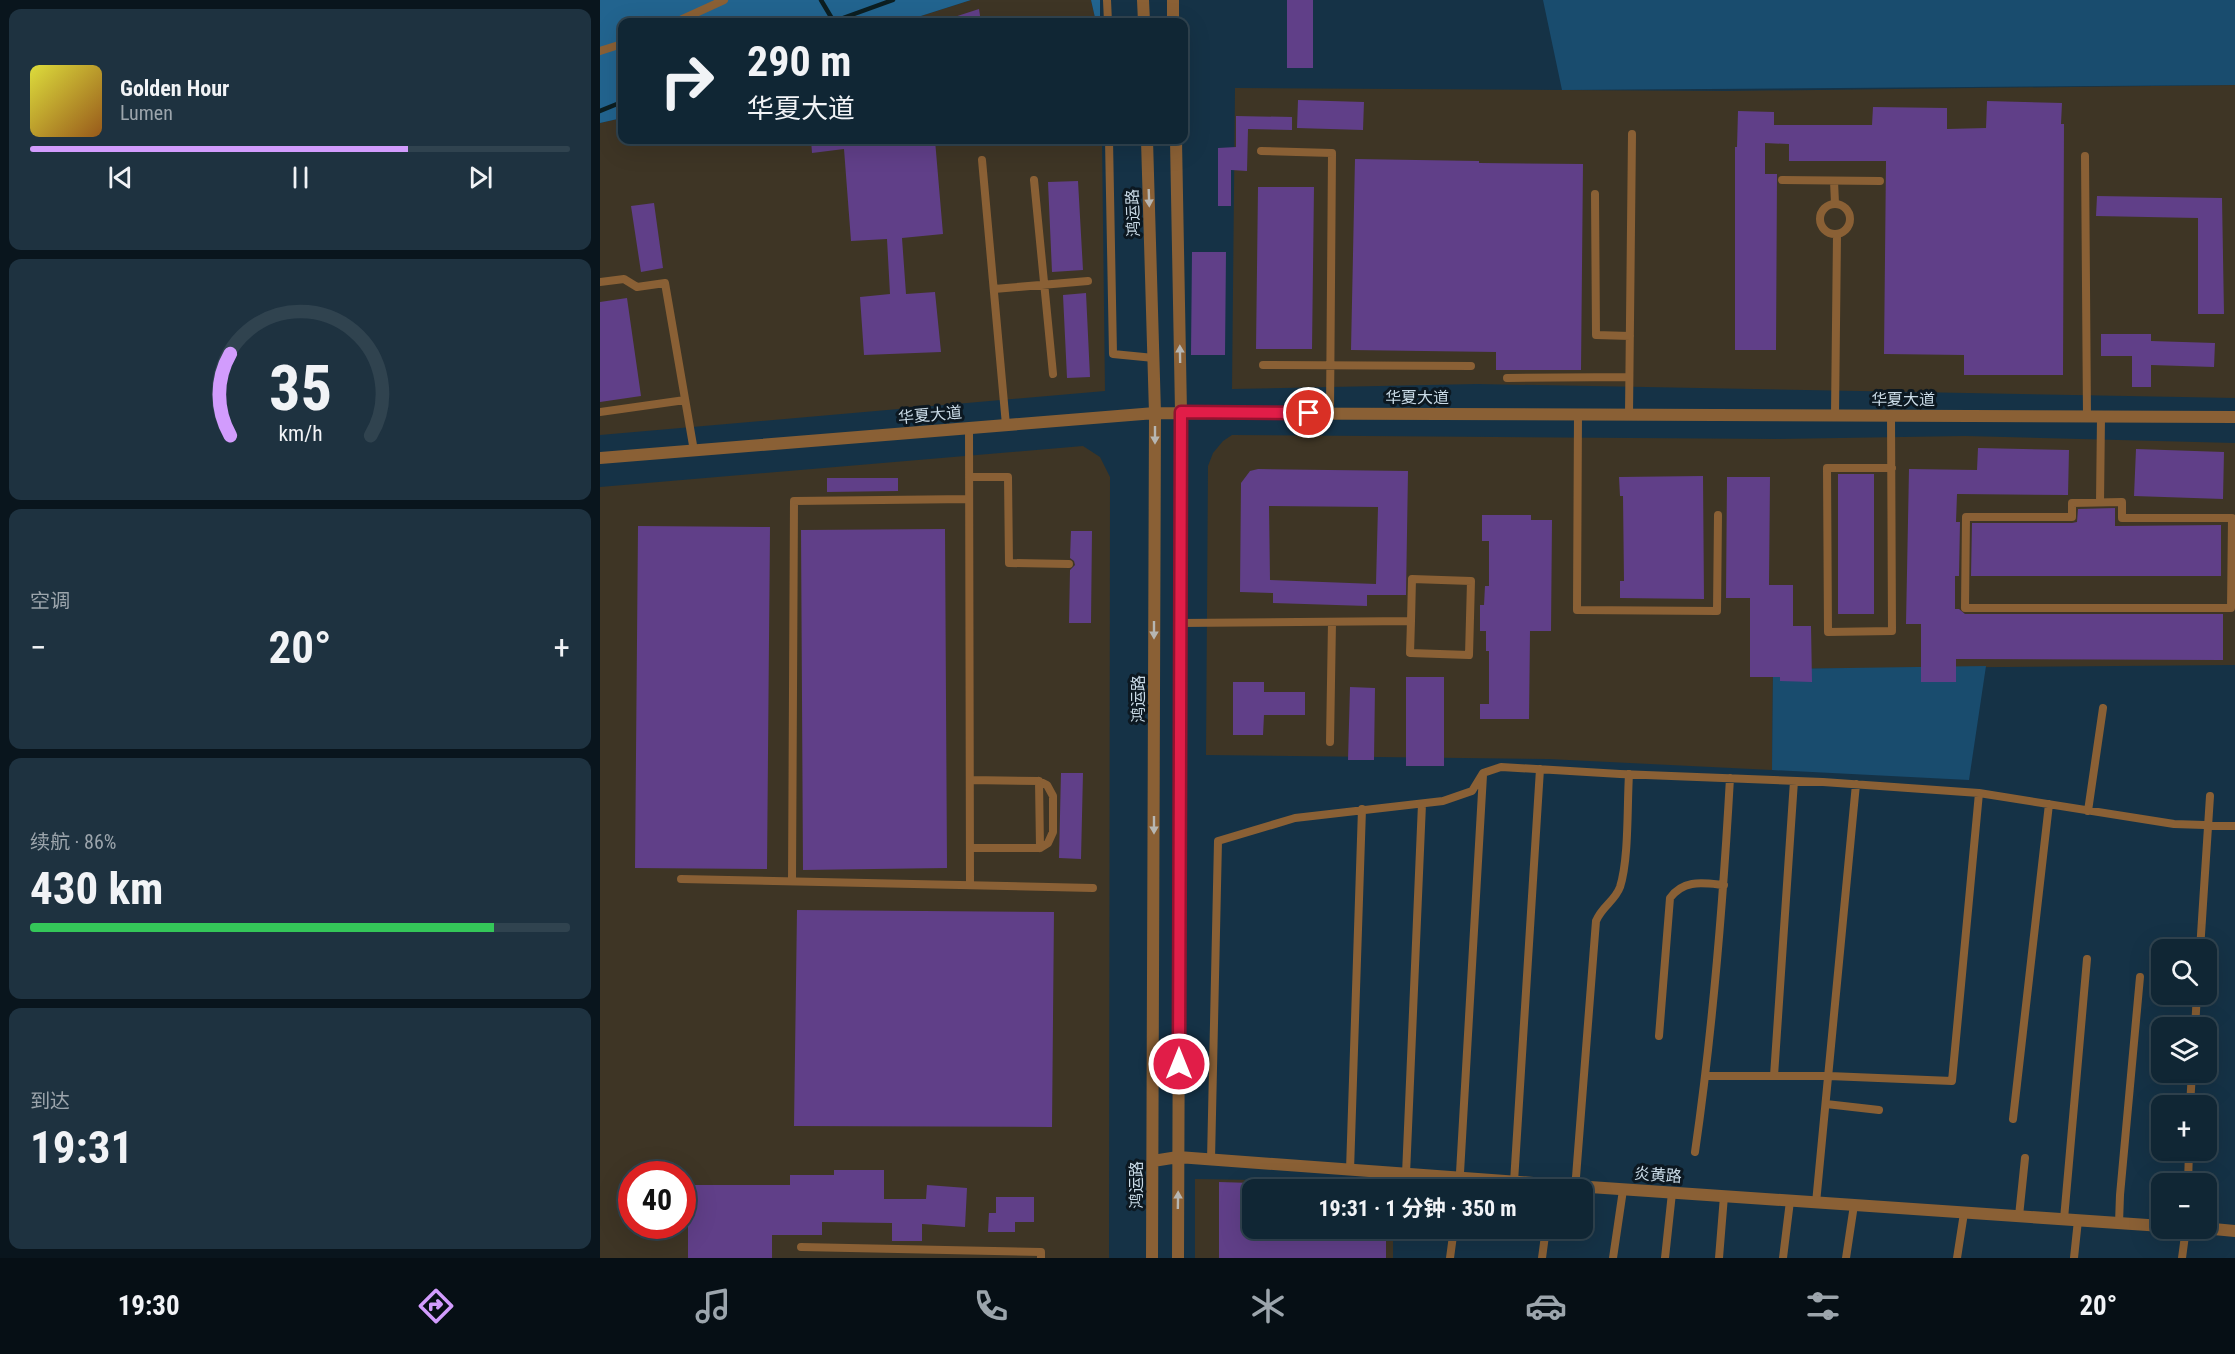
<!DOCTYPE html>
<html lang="zh">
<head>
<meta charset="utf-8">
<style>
  :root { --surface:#102634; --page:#1e3240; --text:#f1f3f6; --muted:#9ca5ac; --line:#30434f; --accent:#d29cfd }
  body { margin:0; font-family:"Roboto Condensed","Noto Sans SC",sans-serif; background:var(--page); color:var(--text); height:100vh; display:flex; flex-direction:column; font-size:22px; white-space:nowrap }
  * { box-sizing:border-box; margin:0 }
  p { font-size:20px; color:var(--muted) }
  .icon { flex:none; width:33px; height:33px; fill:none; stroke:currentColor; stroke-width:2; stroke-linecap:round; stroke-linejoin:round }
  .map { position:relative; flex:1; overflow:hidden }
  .side { display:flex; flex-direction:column; gap:9px; padding:9px; background:#09151d; width:600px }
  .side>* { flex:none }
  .hud { position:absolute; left:18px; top:18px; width:570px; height:126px; border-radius:12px; box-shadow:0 6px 24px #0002,0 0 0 2px var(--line); background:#102634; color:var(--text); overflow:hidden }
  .fabs { position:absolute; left:1551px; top:939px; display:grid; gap:12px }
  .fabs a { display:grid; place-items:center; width:66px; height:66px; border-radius:12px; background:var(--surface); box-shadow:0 6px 24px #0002,0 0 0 2px var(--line); font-size:30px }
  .speed { position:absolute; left:18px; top:1161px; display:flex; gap:12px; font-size:30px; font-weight:700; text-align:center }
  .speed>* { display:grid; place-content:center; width:78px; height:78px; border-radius:50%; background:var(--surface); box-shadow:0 6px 24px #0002,0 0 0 2px var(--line); line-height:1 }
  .speed .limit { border:9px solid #d22; background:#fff; color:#111 }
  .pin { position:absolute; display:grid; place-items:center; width:51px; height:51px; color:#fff; margin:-26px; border:3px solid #fff; border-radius:50%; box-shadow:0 2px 6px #0007 }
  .me { position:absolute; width:66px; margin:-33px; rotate:0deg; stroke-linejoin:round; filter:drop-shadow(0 0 4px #0008) }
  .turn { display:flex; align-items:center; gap:21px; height:126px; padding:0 30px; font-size:27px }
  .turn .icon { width:78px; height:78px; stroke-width:2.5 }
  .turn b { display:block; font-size:42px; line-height:51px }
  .big { font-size:45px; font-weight:700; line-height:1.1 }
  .side .card { flex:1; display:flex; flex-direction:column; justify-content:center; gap:9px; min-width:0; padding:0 21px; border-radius:12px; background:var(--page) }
  .side .dial { align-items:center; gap:0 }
  .dial svg { height:156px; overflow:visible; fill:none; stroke:var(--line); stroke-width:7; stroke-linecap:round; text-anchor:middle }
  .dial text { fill:var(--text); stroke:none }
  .song { display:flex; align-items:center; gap:18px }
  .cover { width:72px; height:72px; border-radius:9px; background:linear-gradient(135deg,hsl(60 70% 55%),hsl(30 70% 35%)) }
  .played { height:6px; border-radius:3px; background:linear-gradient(90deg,var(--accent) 70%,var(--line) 70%) }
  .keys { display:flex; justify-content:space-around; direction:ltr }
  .heat { display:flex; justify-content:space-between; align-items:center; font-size:33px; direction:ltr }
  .charge { height:9px; border-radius:4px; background:linear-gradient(90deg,#34c759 86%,var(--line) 0) }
  .trip { position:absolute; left:642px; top:1179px; width:351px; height:60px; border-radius:12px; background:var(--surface); box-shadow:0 6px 24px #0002,0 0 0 2px var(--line); font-weight:700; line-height:60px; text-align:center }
  .menu { display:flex; height:96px; justify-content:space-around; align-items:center; background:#060f15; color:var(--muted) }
  .menu .icon { width:42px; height:42px }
  .menu .current { color:var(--accent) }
  .menu b { font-size:27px; color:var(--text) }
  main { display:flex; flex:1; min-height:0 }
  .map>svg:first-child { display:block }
  .industrial { fill:#3e3525; fill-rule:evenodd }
  .green { fill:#194c6e }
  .forest { fill:#22648f }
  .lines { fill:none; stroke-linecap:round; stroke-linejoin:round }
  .stream { stroke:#0c1e21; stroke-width:4.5 }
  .building { fill:#603f88; fill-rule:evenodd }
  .service { stroke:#8a6035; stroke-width:8 }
  .tertiary { stroke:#8a6035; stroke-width:12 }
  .oneway { fill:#b7b6b2 }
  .route-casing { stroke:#92132f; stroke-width:15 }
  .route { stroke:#e11d48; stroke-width:10 }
  .labels { text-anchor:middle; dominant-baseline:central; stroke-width:6; stroke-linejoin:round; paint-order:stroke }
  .street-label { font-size:16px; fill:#cadbe7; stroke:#0c1821 }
</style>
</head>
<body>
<main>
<section class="side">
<div class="card">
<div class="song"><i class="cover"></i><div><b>Golden Hour</b><p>Lumen</p></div></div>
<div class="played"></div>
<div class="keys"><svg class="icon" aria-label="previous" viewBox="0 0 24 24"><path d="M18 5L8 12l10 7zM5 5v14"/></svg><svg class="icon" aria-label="pause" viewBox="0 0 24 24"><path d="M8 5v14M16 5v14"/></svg><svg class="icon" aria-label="next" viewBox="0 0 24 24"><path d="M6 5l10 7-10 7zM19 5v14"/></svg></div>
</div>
<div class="card dial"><svg viewBox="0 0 100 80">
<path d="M14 69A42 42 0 1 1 86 69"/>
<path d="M14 69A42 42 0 0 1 14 27" stroke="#d29cfd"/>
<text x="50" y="56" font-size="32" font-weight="700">35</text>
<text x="50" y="72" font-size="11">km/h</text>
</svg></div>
<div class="card"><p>空调</p>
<div class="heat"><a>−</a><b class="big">20°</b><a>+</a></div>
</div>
<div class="card"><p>续航 · 86%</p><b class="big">430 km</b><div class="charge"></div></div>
<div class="card"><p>到达</p><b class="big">19:31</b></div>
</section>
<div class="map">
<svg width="1635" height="1258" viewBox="0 0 1635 1258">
  <rect width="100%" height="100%" fill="#153246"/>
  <path class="industrial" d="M371,0H491L496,22H302Z
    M1635,85V398L877,384L632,389L635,88L1126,91Z
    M22,118V140H502L505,391L0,435V123Z
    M632,435L1177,439L1365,436L1635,443V665L1173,669L1172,770L948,759L606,755L608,466L613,453L623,441Z
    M483,446L500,457L510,477L509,1258H0V487ZM32,1174H82V1226H32Z
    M595,1179L793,1182V1189L652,1190V1228L793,1229V1258H595Z"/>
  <path class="green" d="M943,0H1635V85L962,90Z
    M1386,666L1369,780L1172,770L1173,669Z"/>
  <path class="forest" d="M0,0H371L302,22H22V118L0,123Z
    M491,0H500V22H496Z"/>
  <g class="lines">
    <path class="stream" d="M221,0L234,22
      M232,22L293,0
      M0,111L22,102"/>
  </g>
  <path class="building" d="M687,0H713V68H687Z
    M379,9L381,22H346L345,20Z
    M698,100L764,102L763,130L697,128Z
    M1387,101L1462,103L1461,124H1464L1463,375H1364V355L1284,354L1286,161H1189V144L1165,143V174H1177L1176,350H1135V147H1137L1138,111L1174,112V125H1272L1273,107L1347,108V129L1386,128Z
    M636,116L692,117V130L648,129L647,171L631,170V206H618V148L636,147Z
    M211,140H335L343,234L302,238L306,294L335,292L341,352L264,355L260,297L290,294L287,239L251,241L244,149L212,153Z
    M755,159L879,161V163L983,164L981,370H896V352L751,350Z
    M478,181L483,270L452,272L448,182Z
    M658,187H714L712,349H656Z
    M1497,196L1622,198L1624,314H1598V218L1496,216Z
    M54,203L63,268L41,272L31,206Z
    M592,252H626L625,355H591Z
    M486,293L490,377L467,378L463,295Z
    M27,298L41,396L0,402V302Z
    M1501,334H1551V341L1615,343L1614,367L1551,365V387H1532V356H1501Z
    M1378,448L1469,450L1468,495L1357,494L1356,522H1360L1359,576H1355V609H1359L1365,614H1623V660L1356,659V682H1321V624H1306L1309,469L1377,470Z
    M1536,449L1624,452L1623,499L1534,496Z
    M658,469L808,471L806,595H767V606L673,603V593L640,592L641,483L650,471ZM669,506L778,507L776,584L670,580Z
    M1238,474H1274V614H1238Z
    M1103,476L1104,599L1020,598V581H1024L1023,496H1020L1019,477Z
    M1127,477H1170L1169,585H1193V626H1211L1212,682L1180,681V677H1150V598H1126Z
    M227,478H298V491L227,492Z
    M1515,508V526L1621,525V576H1371L1372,523H1472L1477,522L1478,509Z
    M882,515H931V520H952L951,631H930L929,719H880V704H889V651H886V631H880V605H884L885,586H889V541H882Z
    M38,526L170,527L167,869L35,868Z
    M345,529L347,868L203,870L201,530Z
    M471,531H492L491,623H469L470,570L475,565L474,561L470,558Z
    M806,677H844V766H806Z
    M633,682H664V692H705V715H664L663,735H633Z
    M750,687L775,688L774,760H748Z
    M461,773H483L481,859L459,858Z
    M197,910L454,912L452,1127L194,1126Z
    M234,1170H284V1199H326L327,1185L367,1188L365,1227L322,1224V1241H292V1223L222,1222V1235H172V1258H88V1185H190V1175H234Z
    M619,1182L652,1183V1228H786V1258H619Z
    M396,1197H434V1222H415V1232H388L389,1213H396Z"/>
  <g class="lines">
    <path class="service" d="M507,0L508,22
      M76,22L124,0
      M0,51L22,44
      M509,140L513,354L554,358
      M661,151L732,153L730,413
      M1485,156L1487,417
      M382,160L406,425
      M434,180L453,374
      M1182,180L1280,181
      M1234,181L1235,203
      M995,194L996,335L1030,336
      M1220 219a15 15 0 1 1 30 0a15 15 0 1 1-30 0Z
      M0,282L24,279L37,287L65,283L94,451
      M394,289L488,281
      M663,365L871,366
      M907,378L1029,377
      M0,412L85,400
      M978,414L977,610L1117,611L1118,515
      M1029,414L1032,134
      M1235,415L1237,235
      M1291,416L1292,631L1228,632L1227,468H1292
      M369,428L370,885
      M369,477H408L409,563L469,564
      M1500,502L1501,417
      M1522,502V518H1632L1631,608H1365L1366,517H1472V503Z
      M580,623L811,621L810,653L869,655L871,581L812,579L811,621
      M730,742L732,622
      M370,780L439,781L440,848H370
      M439,781L447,785L453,796V832L448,843L440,848
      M1488,811L1503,708
      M81,879L493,888
      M192,881L194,501L369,499
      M1600,950L1610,796
      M1595,1028L1597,994
      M1059,1036L1070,898C1084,879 1103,883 1124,885
      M1106,1076H1229L1352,1081L1379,793
      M1174,1076L1194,781
      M1226,1104L1279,1110
      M1590,1106L1592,1072
      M1413,1119L1449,804
      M1095,1152C1113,1028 1123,904 1130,778
      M611,1160L618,841L695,818L843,801L872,791L883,773L901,767L1020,774L1223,782L1379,793L1574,824L1635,826
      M750,1170L762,809
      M806,1174L822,804
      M976,1177L996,921C1002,906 1015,901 1020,887C1029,859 1027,806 1029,774
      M914,1182L940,769
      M1588,1184L1589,1150
      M859,1190L883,775
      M1216,1203L1256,784
      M1419,1216L1425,1158
      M1464,1219L1487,959
      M1519,1223L1520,1195L1540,977
      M201,1247L441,1252V1258
      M850,1258L854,1228
      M942,1258L946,1228
      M1013,1258L1023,1190
      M1065,1258L1072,1193
      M1119,1258L1124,1196
      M1183,1258L1190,1201
      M1246,1258L1254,1205
      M1357,1258L1364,1213
      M1474,1258L1478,1220
      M1582,1258L1586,1228"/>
    <path class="tertiary" d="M543,0L544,22
      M573,0V22
      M547,140L555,413L552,1258
      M576,140L581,412L578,1258
      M0,458L555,413L1635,417
      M553,1161L578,1157L946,1184L1562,1226
      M1603,1228L1635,1231"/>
  </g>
  <defs><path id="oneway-solid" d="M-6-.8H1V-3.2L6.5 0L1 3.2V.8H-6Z" transform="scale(1.5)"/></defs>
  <g class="oneway">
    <use href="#oneway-solid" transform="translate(549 198) rotate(88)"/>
    <use href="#oneway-solid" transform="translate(580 354) rotate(-91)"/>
    <use href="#oneway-solid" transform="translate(555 435) rotate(90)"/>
    <use href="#oneway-solid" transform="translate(554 630) rotate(90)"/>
    <use href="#oneway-solid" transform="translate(554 825) rotate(90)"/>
    <use href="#oneway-solid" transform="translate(578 1200) rotate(-89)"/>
  </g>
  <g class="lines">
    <g class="route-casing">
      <path id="route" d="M579,1064L581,412L709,413"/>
    </g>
    <use href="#route" class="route"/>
  </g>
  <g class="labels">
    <g class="street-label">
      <text transform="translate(533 213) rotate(-92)">鸿运路</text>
      <text x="817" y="397">华夏大道</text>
      <text x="1303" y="399">华夏大道</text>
      <text transform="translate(330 415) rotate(-5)">华夏大道</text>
      <text transform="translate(538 699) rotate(-90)">鸿运路</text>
      <text transform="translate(1058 1175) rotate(4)">炎黄路</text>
      <text transform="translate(536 1185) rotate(-90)">鸿运路</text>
    </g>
  </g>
</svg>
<div class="fabs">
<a><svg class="icon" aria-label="search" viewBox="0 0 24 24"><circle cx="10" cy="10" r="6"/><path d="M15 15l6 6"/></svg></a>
<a><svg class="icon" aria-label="layers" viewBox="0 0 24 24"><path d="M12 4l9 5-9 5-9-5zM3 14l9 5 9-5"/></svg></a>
<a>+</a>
<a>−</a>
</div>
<div class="speed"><div class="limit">40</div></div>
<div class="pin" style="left:709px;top:413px;background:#d93025"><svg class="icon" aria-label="arrive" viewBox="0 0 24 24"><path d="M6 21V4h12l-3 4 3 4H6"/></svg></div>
<svg class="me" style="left:579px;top:1064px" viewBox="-20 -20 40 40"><circle r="17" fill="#e11d48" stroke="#fff" stroke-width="3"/><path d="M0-11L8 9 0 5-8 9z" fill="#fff"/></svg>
<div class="trip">19:31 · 1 分钟 · 350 m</div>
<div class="hud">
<div class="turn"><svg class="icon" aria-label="right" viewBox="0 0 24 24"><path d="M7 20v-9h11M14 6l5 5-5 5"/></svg><div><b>290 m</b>华夏大道</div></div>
</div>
</div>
</main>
<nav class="menu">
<b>19:30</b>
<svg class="icon current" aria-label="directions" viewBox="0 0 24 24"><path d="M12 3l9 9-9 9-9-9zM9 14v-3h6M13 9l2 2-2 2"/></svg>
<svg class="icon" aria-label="music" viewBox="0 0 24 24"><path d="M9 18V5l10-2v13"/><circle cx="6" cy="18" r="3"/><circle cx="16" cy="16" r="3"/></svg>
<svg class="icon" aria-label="phone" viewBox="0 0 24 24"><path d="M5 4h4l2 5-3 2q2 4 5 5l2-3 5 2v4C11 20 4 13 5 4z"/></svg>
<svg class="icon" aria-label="climate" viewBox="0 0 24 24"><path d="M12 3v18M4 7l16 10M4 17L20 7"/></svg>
<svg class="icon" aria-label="car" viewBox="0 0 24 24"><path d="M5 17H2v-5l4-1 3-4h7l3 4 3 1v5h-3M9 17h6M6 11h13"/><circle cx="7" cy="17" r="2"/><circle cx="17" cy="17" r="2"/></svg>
<svg class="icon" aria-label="filters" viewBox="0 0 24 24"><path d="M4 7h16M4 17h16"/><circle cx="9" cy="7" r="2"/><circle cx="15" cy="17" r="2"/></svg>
<b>20°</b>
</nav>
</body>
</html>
